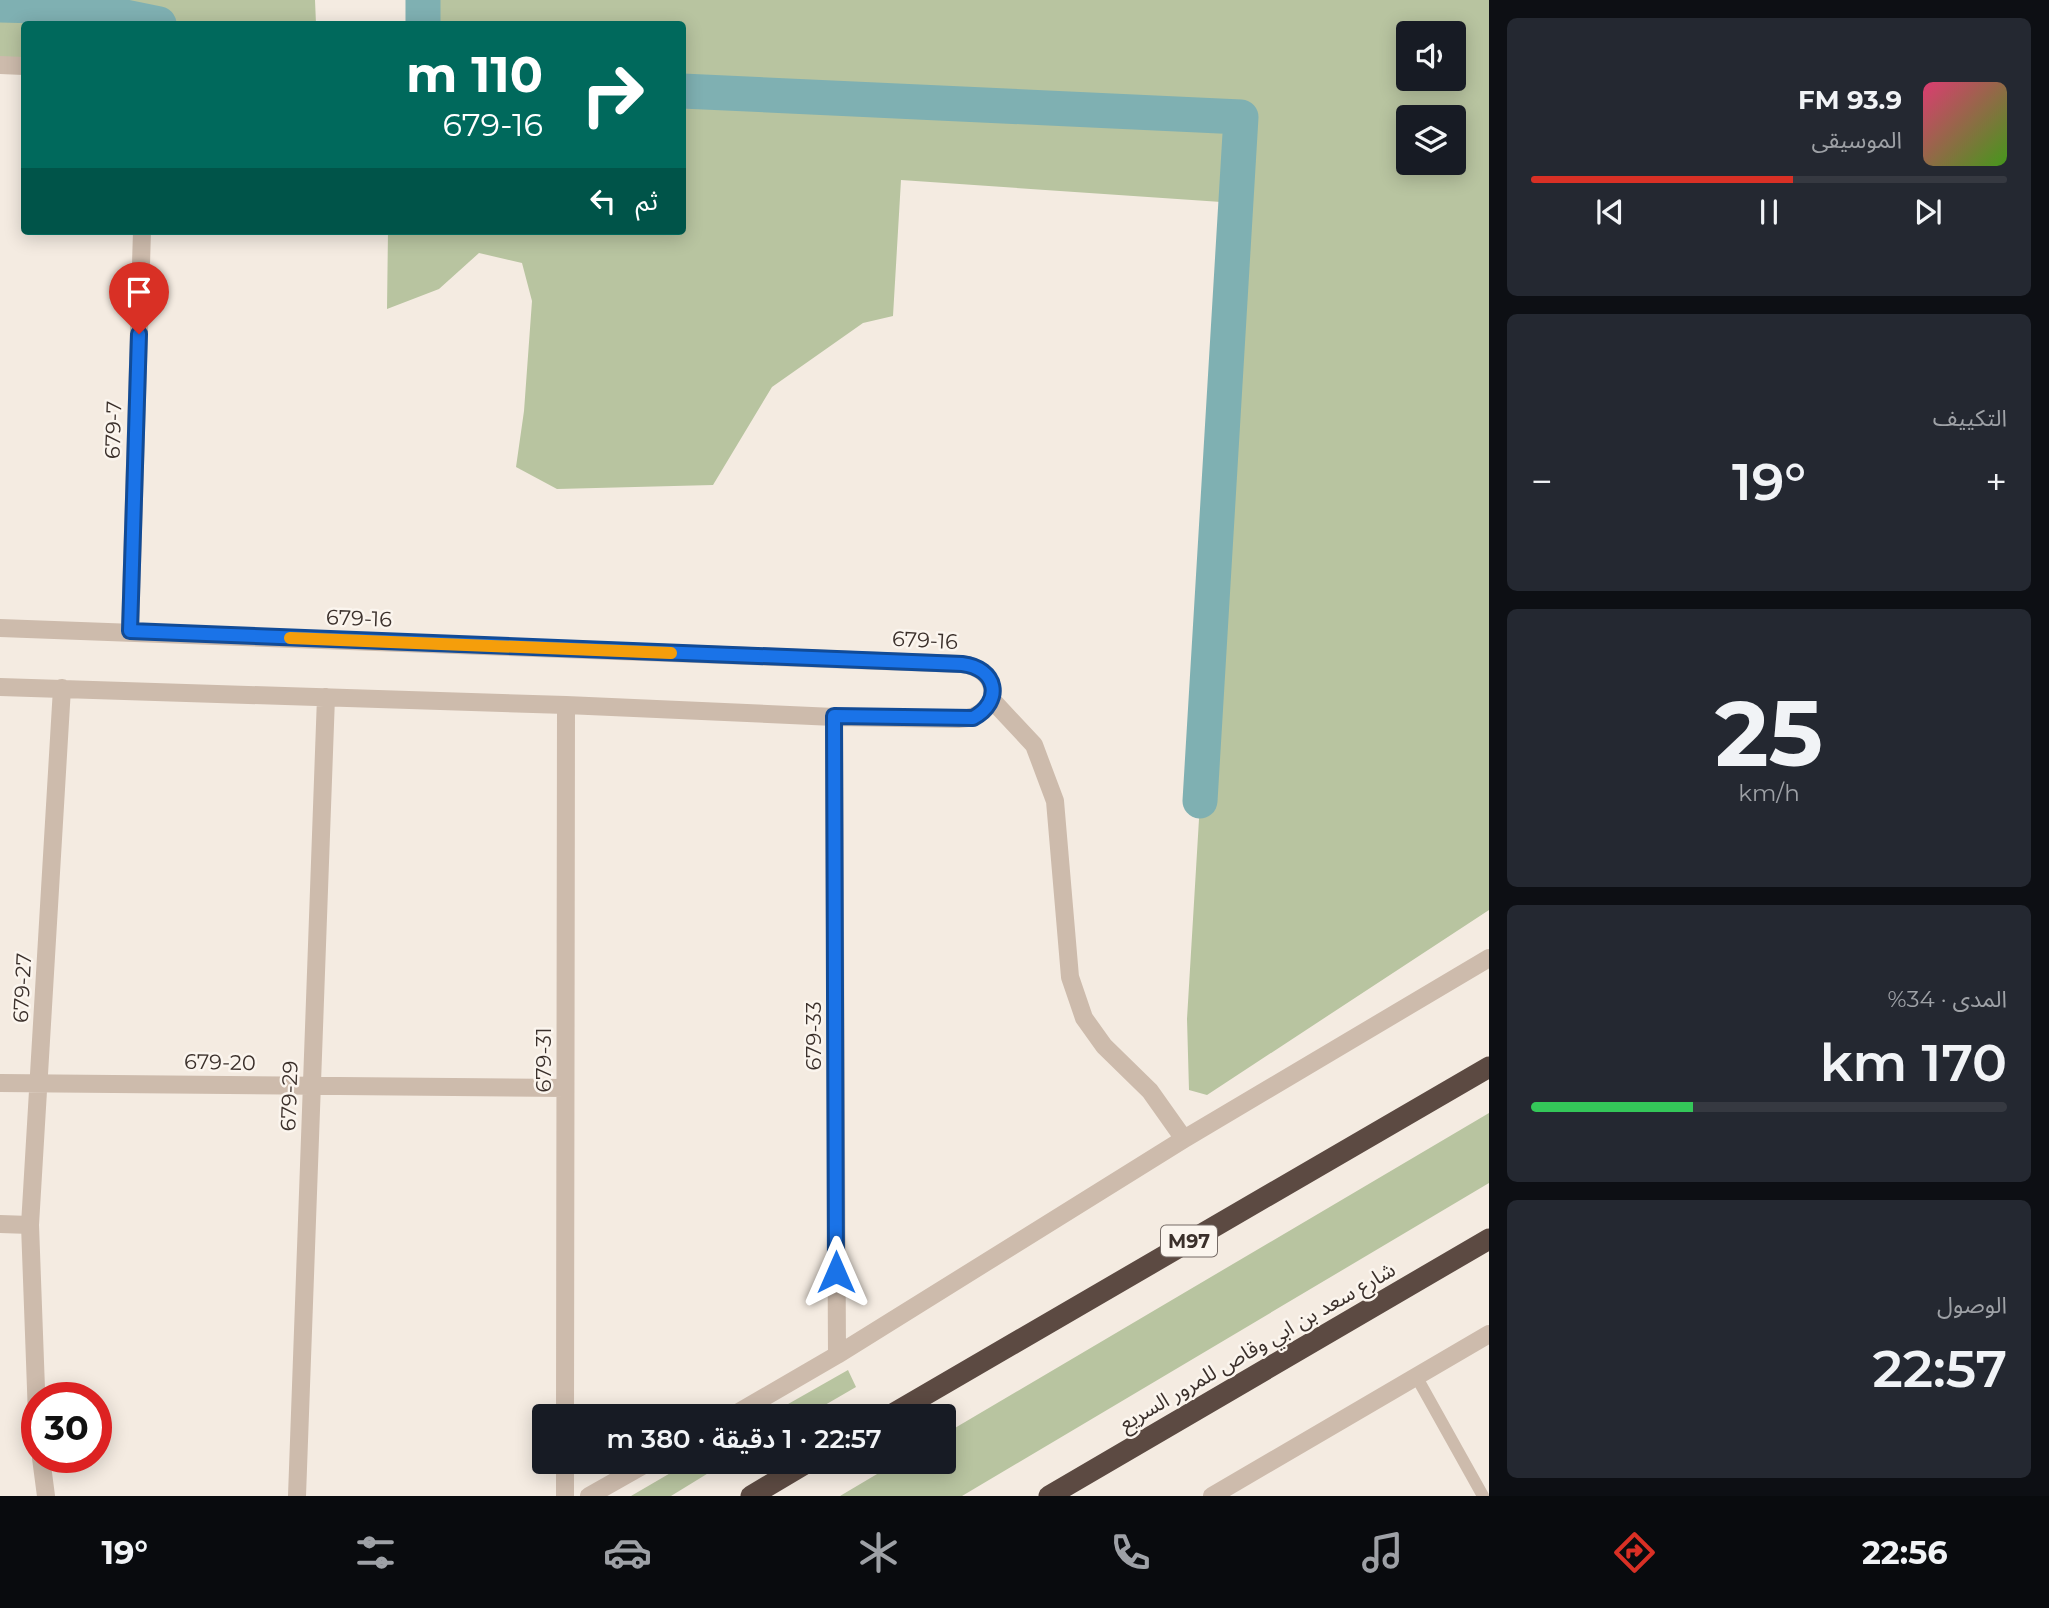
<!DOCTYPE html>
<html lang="ar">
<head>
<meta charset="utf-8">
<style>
  :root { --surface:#171b24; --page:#242831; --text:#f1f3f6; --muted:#9ea1a6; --line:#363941; --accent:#d93025 }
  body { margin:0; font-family:Montserrat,"Noto Sans Arabic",sans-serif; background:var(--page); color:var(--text); direction:rtl; height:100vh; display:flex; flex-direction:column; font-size:26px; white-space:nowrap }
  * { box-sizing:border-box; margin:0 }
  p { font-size:23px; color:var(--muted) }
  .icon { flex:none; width:38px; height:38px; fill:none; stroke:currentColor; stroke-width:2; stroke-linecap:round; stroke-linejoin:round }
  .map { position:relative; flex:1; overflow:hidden; direction:ltr }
  .sheet { display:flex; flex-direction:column; gap:18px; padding:18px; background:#0d0f14; width:560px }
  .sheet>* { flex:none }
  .banner { position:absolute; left:21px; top:21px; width:665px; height:214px; border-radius:7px; box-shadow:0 4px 18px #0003; direction:rtl; background:#00695c; color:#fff; overflow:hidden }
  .tools { position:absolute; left:1396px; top:21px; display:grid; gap:14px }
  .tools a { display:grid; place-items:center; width:70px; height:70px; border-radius:7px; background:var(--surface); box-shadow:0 4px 18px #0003; font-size:35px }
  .speed { position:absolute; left:21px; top:1382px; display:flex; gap:14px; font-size:35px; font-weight:700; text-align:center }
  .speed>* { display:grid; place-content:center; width:91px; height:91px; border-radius:50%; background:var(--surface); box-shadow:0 4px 18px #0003; line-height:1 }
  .speed .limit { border:10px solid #d22; background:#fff; color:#111 }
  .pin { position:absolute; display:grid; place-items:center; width:60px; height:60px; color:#fff; margin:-72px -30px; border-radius:50% 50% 50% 0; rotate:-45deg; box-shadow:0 0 7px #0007 }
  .pin .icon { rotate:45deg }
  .me { position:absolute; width:77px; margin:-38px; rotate:0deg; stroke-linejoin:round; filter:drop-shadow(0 0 5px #0008) }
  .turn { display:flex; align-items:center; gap:24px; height:147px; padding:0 28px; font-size:32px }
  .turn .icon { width:91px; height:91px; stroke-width:2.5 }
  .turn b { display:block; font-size:49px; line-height:60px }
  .then { display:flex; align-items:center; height:66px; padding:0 28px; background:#0003; gap:14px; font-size:26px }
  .big { font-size:52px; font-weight:600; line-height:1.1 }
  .sheet .widget { flex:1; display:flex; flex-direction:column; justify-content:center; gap:10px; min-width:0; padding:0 24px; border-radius:10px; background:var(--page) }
  .sheet .dial { align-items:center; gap:0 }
  .dial b { font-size:91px; line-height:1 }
  .song { display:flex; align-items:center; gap:21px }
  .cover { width:84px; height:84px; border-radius:10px; background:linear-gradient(135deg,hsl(340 70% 55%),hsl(100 70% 35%)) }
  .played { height:7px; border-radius:4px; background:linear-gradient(90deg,var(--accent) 55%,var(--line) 55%) }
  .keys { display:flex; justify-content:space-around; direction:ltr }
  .heat { display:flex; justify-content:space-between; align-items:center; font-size:38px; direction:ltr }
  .charge { height:10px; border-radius:5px; background:linear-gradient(90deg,#34c759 34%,var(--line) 0) }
  .trip { position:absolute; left:532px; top:1404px; width:424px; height:70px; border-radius:7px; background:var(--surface); box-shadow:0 4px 18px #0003; font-weight:600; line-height:70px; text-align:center; direction:rtl }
  .dock { display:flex; height:112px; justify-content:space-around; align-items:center; background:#090b0e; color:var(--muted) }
  .dock .icon { width:49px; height:49px }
  .dock .selected { color:var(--accent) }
  .dock b { font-size:32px; color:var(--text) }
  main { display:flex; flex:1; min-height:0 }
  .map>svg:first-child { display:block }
  .green { fill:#b8c4a0; fill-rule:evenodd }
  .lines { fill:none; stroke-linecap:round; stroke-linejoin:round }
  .canal { stroke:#7fb0b2; stroke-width:35 }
  .service { stroke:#cdbbac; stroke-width:12 }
  .minor { stroke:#cdbbac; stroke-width:18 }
  .motorway { stroke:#5c4a42; stroke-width:21 }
  .route-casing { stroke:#114b97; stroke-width:18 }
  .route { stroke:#1a73e8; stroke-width:12 }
  .slow { stroke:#f59e0b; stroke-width:12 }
  .labels { text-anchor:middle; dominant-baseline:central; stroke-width:5; stroke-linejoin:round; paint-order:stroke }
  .shield { fill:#fbf5ee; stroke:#756b66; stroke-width:2 }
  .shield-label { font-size:19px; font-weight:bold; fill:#3b302b }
  .street-label { font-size:21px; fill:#3b302b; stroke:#fbf5ee }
</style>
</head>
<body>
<main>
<section class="sheet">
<div class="widget">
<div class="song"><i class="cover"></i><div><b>93.9 FM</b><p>الموسيقى</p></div></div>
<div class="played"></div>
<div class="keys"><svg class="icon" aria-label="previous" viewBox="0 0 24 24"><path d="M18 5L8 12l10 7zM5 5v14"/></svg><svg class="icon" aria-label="pause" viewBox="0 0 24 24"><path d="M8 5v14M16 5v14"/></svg><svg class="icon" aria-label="next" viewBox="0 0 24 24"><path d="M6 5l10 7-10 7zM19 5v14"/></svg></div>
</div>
<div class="widget"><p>التكييف</p>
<div class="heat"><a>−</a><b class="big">19°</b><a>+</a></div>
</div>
<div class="widget dial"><b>25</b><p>km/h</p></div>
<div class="widget"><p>المدى · 34%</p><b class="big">170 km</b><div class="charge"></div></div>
<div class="widget"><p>الوصول</p><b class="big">22:57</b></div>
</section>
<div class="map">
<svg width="1489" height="1496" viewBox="0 0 1489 1496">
  <rect width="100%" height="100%" fill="#f4ebe1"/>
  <path class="green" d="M0,0H315L316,24H24V59L0,58Z
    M407,0H1489V910L1207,1095L1189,1090L1187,1019L1236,203L901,180L893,316L863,323L772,387L713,485L557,489L516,467L524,411L532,301L522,263L479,253L439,289L387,309L388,231H682V24H408ZM1409,33H1454V79H1409ZM1454,117V163H1409V117Z
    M1489,1113V1183L962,1496H840L899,1461H943V1435Z
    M848,1370L856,1387L806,1416H767Z
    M691,1461H728L671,1496H631Z"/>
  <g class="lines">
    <path class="canal" d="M0,5L77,7L159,24
      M423,24V0
      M682,91L1241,117L1200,801"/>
    <path class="service" d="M1416,1376L1483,1496"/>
    <path class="minor" d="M0,65L24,66
      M0,628L962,664C1004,669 1002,718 959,719L834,717L566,705L0,687
      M130,631L142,231
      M992,700L1034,745L1055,801L1070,977L1084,1018L1104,1046L1150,1091L1184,1139
      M834,717L837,1355
      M0,1083L565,1088
      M0,1224L30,1225
      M37,1416L30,1225L62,688
      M565,1416L566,705
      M732,1416L837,1355L1184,1139L1489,958
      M41,1458L46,1496
      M297,1496L326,697
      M565,1496V1461
      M589,1496L651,1461
      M1212,1496L1489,1334"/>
    <path class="motorway" d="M889,1416L1489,1067
      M751,1496L810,1461
      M1049,1496L1489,1239"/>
  </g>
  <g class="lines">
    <g class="route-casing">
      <path id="route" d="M139,334L130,631L962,664C997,668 1004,701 973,718L834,716L836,1272"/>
    </g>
    <use href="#route" class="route"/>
    <path class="slow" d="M290,638L671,653"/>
  </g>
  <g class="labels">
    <rect class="shield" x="1161" y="1225.5" width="56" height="31" rx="5"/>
    <g class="shield-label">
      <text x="1189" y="1241">M97</text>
    </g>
    <g class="street-label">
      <text transform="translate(113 430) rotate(-88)">679-7</text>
      <text transform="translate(359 618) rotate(2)">679-16</text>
      <text transform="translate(925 640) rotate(3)">679-16</text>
      <text transform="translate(22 988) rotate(-87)">679-27</text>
      <text transform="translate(813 1036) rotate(-90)">679-33</text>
      <text transform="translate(543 1060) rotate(-90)">679-31</text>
      <text transform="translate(220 1062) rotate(1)">679-20</text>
      <text transform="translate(289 1096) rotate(-88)">679-29</text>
      <text transform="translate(1257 1346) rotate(-30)">شارع سعد بن ابي وقاص للمرور السريع</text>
    </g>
  </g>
</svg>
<div class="tools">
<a><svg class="icon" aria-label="sound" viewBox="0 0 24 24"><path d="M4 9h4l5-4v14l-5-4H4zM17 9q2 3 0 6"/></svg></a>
<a><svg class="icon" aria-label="layers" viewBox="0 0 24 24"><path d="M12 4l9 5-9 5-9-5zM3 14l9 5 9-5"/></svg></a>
</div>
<div class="speed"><div class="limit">30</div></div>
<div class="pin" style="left:139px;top:334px;background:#d93025"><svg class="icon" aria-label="arrive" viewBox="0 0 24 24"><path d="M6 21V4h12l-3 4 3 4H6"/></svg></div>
<svg class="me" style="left:836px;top:1272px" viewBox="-20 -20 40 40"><path d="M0-17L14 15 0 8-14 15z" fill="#1a73e8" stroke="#fff" stroke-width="4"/></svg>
<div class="trip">22:57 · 1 دقيقة · 380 m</div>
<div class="banner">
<div class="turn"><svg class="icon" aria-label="right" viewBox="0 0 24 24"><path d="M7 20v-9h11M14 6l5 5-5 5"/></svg><div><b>110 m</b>679-16</div></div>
<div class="then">ثم<svg class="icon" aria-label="left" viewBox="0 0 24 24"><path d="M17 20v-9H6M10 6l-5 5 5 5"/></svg></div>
</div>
</div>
</main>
<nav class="dock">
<b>22:56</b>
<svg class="icon selected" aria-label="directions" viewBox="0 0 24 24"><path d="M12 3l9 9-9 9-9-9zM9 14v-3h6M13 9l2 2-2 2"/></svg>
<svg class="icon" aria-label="music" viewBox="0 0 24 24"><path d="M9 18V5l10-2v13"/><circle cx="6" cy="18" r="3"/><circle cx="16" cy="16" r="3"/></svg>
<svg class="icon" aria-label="phone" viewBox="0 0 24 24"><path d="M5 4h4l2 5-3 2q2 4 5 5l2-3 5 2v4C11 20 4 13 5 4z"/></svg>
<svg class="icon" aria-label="climate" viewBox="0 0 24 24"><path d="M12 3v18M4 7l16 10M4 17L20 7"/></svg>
<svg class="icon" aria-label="car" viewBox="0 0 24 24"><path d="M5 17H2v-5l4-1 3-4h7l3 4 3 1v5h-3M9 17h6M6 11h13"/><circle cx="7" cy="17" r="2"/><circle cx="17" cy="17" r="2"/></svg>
<svg class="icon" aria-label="filters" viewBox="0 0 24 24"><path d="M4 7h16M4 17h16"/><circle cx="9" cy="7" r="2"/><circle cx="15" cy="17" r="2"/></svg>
<b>19°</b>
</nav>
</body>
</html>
